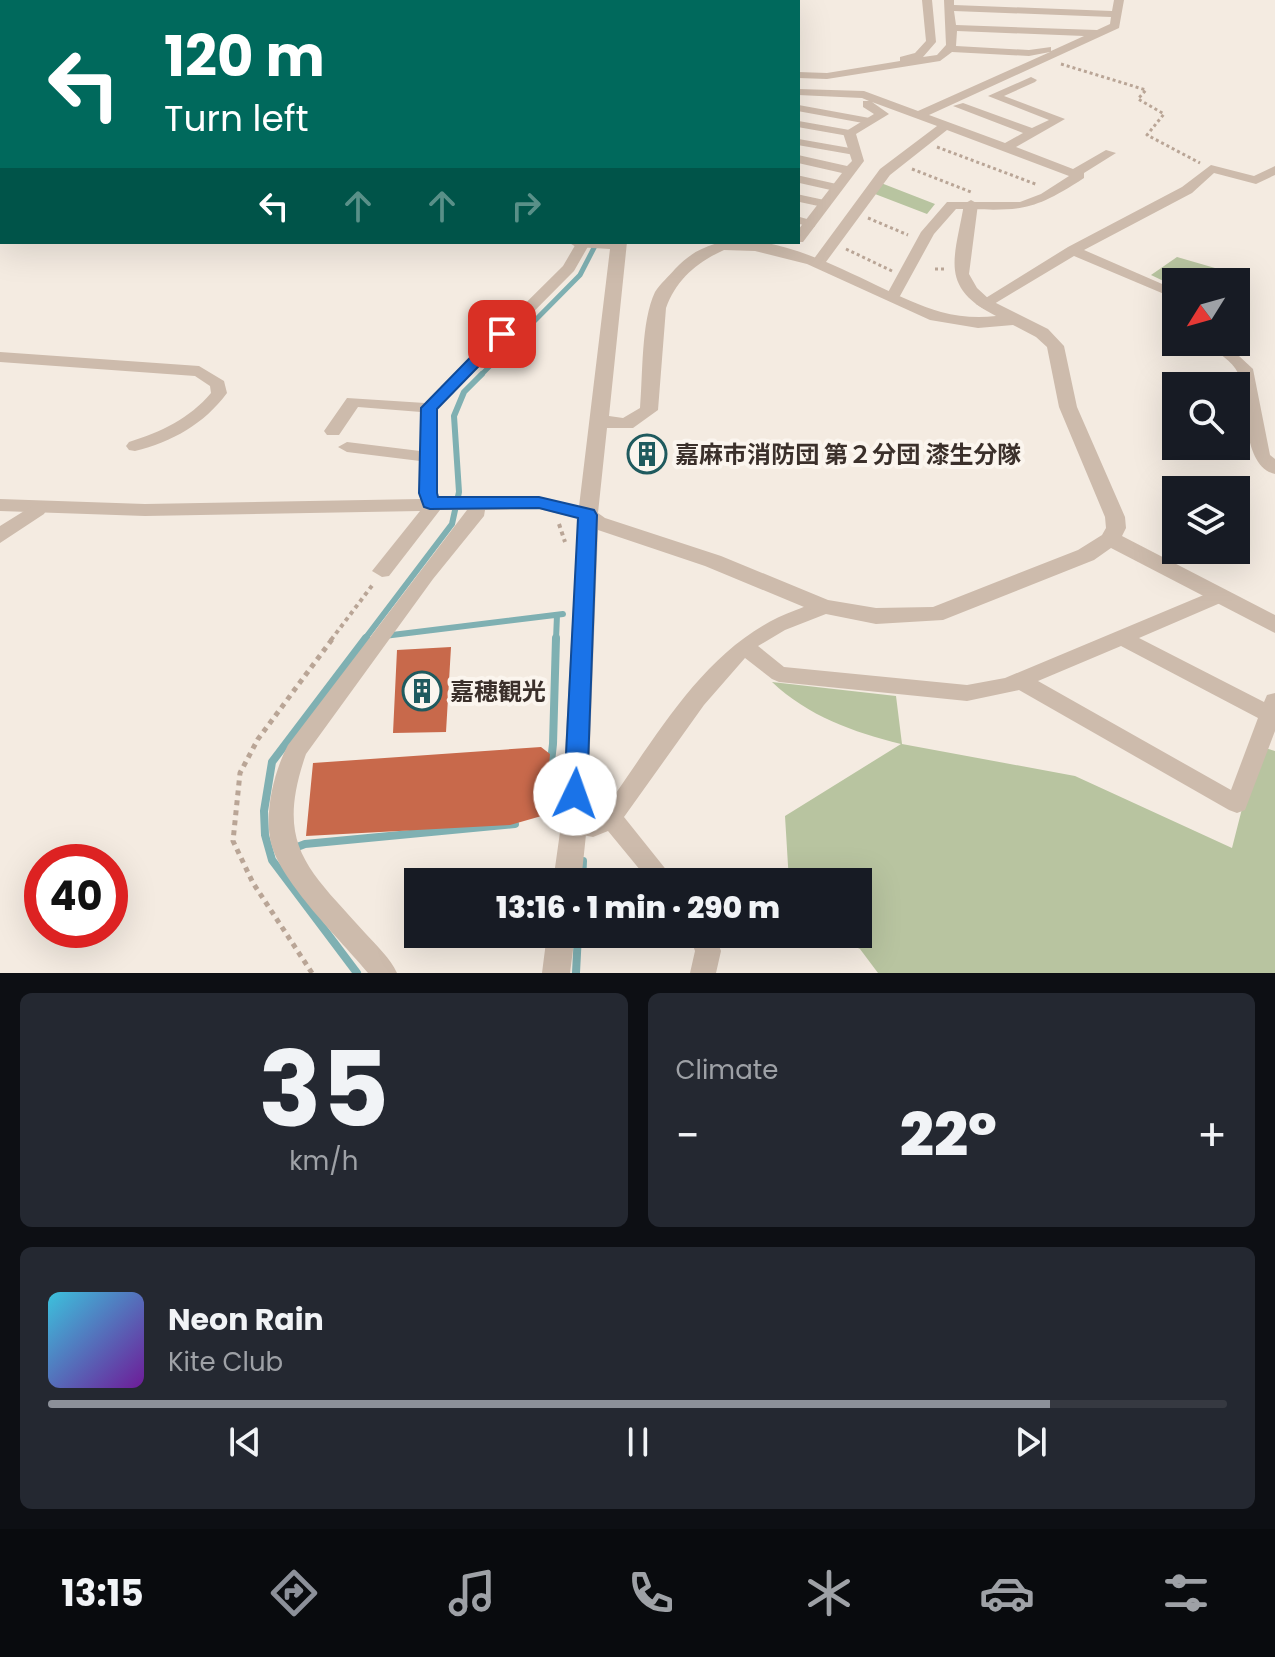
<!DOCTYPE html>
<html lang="en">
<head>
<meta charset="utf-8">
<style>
  :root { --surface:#171b24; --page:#242831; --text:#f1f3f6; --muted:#9ea1a6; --line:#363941; --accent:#8c9099 }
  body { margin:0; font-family:Poppins,"Noto Sans JP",sans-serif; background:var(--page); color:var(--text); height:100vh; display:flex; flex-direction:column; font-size:30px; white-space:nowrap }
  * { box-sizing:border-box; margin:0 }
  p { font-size:26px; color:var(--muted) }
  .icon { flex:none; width:44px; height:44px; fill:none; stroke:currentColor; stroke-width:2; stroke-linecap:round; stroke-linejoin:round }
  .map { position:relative; height:973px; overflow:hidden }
  .panel { display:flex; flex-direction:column; gap:20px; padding:20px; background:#0d0f14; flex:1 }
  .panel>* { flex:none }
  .hud { position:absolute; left:0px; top:0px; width:800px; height:244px; box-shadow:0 8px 32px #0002; background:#00695c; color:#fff; overflow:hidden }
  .needle { width:52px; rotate:233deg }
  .tools { position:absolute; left:1162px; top:268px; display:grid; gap:16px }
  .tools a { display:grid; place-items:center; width:88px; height:88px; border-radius:0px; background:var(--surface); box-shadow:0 8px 32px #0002; font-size:40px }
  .speed { position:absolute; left:24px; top:844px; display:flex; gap:16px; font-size:40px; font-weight:700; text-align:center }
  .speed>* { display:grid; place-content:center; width:104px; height:104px; border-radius:50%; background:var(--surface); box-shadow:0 8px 32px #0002; line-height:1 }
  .speed .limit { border:12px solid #d22; background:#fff; color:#111 }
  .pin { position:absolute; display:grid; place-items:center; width:68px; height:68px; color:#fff; margin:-34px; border-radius:16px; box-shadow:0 4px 12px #0006 }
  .me { position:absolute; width:88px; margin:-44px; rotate:3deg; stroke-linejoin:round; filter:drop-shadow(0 0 6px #0008) }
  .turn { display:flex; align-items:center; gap:28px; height:168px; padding:0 32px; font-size:36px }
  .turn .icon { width:104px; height:104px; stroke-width:2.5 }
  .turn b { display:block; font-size:56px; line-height:68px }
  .lanes { display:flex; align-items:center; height:76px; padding:0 32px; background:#0003; justify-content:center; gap:40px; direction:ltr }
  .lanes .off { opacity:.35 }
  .big { font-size:60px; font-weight:800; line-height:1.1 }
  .panel .card { flex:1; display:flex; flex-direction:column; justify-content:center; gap:12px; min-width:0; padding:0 28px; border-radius:12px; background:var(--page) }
  .panel .dial { align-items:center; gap:0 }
  .dial b { font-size:104px; line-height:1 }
  .song { display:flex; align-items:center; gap:24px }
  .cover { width:96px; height:96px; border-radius:12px; background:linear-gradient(135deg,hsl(190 70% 55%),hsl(280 70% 35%)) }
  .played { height:8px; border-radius:4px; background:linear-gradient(90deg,var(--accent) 85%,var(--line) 85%) }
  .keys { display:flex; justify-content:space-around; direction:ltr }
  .heat { display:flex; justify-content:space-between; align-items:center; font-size:44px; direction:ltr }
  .panel .tiles { flex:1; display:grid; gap:20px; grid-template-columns:1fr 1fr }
  .card:last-child { grid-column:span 2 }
  .trip { position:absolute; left:404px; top:868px; width:468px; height:80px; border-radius:0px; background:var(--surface); box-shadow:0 8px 32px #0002; font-weight:800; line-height:80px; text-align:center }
  .tabs { display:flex; height:128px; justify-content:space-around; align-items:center; background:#090b0e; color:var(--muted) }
  .tabs .icon { width:56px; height:56px }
  .tabs .selected { color:var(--accent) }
  .tabs b { font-size:36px; color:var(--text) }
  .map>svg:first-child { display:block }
  .green { fill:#b8c4a0 }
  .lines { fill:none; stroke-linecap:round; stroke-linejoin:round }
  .stream-far2 { stroke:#7fb0b2; stroke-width:5 }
  .stream-far1 { stroke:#7fb0b2; stroke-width:6 }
  .stream { stroke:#7fb0b2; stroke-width:8 }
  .building { fill:#c8694b }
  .path-far2 { stroke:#b9a596; stroke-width:3; stroke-dasharray:3 3; stroke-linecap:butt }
  .path-far1 { stroke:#b9a596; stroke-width:4; stroke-dasharray:4 4; stroke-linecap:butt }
  .path { stroke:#b9a596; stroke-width:5; stroke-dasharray:5 5; stroke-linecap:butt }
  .service-far1 { stroke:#cdbbac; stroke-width:6 }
  .service { stroke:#cdbbac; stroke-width:7 }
  .minor { fill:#cdbbac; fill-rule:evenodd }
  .tertiary { fill:#cdbbac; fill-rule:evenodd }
  .route { fill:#1a73e8; stroke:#114b97; stroke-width:2 }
  .labels { text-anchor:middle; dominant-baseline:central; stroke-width:8; stroke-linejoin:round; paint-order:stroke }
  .poi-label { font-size:24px; font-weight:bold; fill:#3b302b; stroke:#fbf5ee; text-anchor:start }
</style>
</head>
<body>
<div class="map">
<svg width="1275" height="973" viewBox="0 0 1275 973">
  <rect width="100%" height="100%" fill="#f4ebe1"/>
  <path class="green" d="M881,183L935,204L927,214L875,194Z
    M1177,257L1215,268L1214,282H1176V287L1151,275Z
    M772,682L896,696L902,744L1075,776L1232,848L1258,746L1275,751V973H878L860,949L829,934H858V882H789L785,816L901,744C853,732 808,716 772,682Z"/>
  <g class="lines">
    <path class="stream-far2" d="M480,376L580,275L597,242"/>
    <path class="stream-far1" d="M384,636L563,614
      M364,640L452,524L459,492L454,416L464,392L482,374
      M556,640L557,615"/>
    <path class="stream" d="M545,815L553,744L556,638
      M292,849L305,844L515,824
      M582,882L583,861
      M357,973L272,860L265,835L264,811L272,762L366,638
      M576,973L578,934"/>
  </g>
  <path class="building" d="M637,446L663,447L656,462L630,461Z
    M451,647L446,732L393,733L397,650Z
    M541,747L550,754L545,815L510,825L306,836L313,763Z"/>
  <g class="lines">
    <path class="path-far2" d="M1061,64L1146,90L1138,99L1164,114L1147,135L1200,163
      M937,147L1038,185
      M912,169L971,192
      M868,218L908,235
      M846,249L892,271
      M935,269H947"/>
    <path class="path-far1" d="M559,524L565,542
      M331,640L374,583"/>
    <path class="path" d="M312,973L253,883L233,841L240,773L258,739L333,638"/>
    <path class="service-far1" d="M798,108L869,121
      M798,124L849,133
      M798,142L855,152"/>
    <path class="service" d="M798,179L838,188
      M798,198L826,204
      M798,220L812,224"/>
    <path class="minor" d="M320,0H330L331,2H321Z
      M734,0H744V2H734Z
      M922,0H932L936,42L923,57L937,55L946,45L944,0H954V5L1112,11L1114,0H1124L1119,28L929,115L1005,143L1023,133L953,106L963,103L1032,128L1049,120L988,96L1031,77L1037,80L1035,82L1004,96L1065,119L1016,147L1073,169L1106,150L1116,153L1084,173V178C1029,214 1019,210 956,209L934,234L900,296L893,300L886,296L921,232L947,202H1020L1041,194L1069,176L947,130L890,175L823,266H813V260L880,169L937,126L872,102L889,114L856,134L864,161L803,242H793H798V230L842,173L798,163V155L847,166L852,161L843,133L874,114L863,107V101H869L862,98L798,95V89L864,91L918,111L1050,52L1029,56L952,52L940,61L827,79L798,78V72L827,73L900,61V57L915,53L926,41ZM954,11L1111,17L1110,24L1097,30L956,25ZM957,31L1084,36L1051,51V47L1029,50L956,46Z
      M1211,165L1254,176L1275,166V175L1256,184L1214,173L1192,193L1084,250L1176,290V299L1074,256L989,307L984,309L976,304L1068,247L1182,187Z
      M577,242L590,243L574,271L437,409V493L439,499L539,497L595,511L597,515L588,521L539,509L485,510L484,516L433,579L306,754C274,846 308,869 366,934C377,946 390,958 397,973H368C341,940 281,883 271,843C264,813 274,771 288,745L467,510H440L389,576L382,577L372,571L420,511L145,516L0,511V499L145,504L421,499L420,461L347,452L338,447L347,442L420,451L421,412L358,407L339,435H327L324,431L347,398L425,403L563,266Z
      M1207,342H1224L1253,369L1270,455L1275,459V474C1241,466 1248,400 1238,373C1233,361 1215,352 1207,342Z
      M0,352L199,366L224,381L227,393C204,424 172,442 135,451L129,450L126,446L129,442C161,432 189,419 211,393L210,386L195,376L0,362Z
      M1218,589L1225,591L1228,596L1225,601L1139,638L1264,702L1267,695L1275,693V731L1245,810L1237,813L1229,810L1019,690L967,701L779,682L772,679L745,658L704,705L624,817L676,882H650L608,831L593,837L566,832L562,825L566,818C580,814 589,819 603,811C657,738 705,643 796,610C807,606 819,599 831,602L834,607L831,612L785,630L758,646L784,667L967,685L1005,678ZM1121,646L1258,718L1231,790L1038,681Z
      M689,934H715L721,951L716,973H690L695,951Z"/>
    <path class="tertiary" d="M242,0H257L240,2Z
      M682,0H694L680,2Z
      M2,102V110L0,111V103Z
      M971,200L978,204L969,274L977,288L990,300L1048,329L1064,346L1077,407L1125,517L1126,528L1122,536L1275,615V633L1111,548L1094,560L943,620L876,624L816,612L705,566L598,530L587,825L581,882H553L561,825L578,515L610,249L576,247L568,242H627L609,416L623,418L640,408C643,375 641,321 655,292C660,284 669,276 675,269C745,193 866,291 941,312C959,317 978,318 996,316C938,287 955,258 964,204ZM724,250L755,251L807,264L930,320L978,328L1013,325L1036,337L1047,347L1059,407L1105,517L1106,528L1102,535L1078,550L933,607L876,608L828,600L721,556L605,518L598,513L607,428H633L658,410L666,308C676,280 697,262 724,250Z
      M37,503L44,504L47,509L44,514L0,543V526Z
      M547,934H575L570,973H542Z"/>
  </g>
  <path class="route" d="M496,331L510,334L437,409V493L438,497H539L594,510L597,515L587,794L583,800H567L564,794L578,518L539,508L430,509L424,507L419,493L421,408Z"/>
  <defs>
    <g id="building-ring" transform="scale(2)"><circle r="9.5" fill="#fbf5ee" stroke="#1f5a5e" stroke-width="1.5"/><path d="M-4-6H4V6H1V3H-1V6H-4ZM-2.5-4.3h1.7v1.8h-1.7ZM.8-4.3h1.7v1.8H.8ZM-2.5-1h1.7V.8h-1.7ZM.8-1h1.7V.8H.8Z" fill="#1f5a5e"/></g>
  </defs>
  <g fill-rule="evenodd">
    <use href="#building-ring" x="647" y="454"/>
    <use href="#building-ring" x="422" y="691"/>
  </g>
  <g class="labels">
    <g class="poi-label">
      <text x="675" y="454">嘉麻市消防団 第２分団 漆生分隊</text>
      <text x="450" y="691">嘉穂観光</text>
    </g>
  </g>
</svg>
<div class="tools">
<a><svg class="needle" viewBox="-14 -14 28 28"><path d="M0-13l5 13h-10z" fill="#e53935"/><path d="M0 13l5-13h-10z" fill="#9ea1a6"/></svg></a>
<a><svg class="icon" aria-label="search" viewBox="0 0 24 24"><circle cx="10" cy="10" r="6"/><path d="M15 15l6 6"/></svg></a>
<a><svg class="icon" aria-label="layers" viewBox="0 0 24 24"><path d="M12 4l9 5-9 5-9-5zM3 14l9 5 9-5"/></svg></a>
</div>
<div class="speed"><div class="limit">40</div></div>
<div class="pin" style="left:502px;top:334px;background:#d93025"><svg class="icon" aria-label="arrive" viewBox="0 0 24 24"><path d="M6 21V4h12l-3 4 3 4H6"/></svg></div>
<svg class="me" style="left:575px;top:794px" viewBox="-20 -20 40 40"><circle r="19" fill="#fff"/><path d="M0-13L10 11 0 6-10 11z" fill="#1a73e8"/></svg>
<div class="trip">13:16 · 1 min · 290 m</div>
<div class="hud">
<div class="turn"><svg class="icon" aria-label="left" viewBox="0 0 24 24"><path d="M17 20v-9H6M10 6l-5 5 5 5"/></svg><div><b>120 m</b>Turn left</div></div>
<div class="lanes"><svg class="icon" aria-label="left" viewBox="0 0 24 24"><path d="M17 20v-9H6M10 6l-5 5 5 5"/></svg><svg class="icon off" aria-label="ahead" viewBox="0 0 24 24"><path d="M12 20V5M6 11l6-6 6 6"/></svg><svg class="icon off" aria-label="ahead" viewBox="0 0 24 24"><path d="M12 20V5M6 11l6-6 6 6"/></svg><svg class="icon off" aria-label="right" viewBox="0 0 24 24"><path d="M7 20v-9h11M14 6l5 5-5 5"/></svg></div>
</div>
</div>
<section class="panel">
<div class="tiles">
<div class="card dial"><b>35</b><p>km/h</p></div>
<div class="card"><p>Climate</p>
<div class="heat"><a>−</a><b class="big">22°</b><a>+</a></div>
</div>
<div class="card">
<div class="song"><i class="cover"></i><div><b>Neon Rain</b><p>Kite Club</p></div></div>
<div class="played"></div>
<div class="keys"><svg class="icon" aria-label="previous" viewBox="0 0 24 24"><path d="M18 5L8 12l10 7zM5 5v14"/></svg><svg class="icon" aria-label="pause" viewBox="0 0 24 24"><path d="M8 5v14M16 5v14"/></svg><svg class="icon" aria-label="next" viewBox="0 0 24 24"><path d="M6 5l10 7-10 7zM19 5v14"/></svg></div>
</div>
</div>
</section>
<nav class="tabs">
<b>13:15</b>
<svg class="icon selected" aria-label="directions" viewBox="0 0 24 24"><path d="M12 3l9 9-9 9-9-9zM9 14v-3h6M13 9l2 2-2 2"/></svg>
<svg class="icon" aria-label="music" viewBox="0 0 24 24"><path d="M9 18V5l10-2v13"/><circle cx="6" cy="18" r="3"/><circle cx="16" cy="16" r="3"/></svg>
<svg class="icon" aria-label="phone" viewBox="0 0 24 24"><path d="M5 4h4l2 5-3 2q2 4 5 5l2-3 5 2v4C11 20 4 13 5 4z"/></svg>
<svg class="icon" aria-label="climate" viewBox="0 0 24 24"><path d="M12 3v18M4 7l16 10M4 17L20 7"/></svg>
<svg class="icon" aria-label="car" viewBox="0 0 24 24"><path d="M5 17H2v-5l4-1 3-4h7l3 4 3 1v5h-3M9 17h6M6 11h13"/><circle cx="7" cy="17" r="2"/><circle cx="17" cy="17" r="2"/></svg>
<svg class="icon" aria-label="filters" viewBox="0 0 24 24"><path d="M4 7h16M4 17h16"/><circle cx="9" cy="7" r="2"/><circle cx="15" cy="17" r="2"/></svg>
</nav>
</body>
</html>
